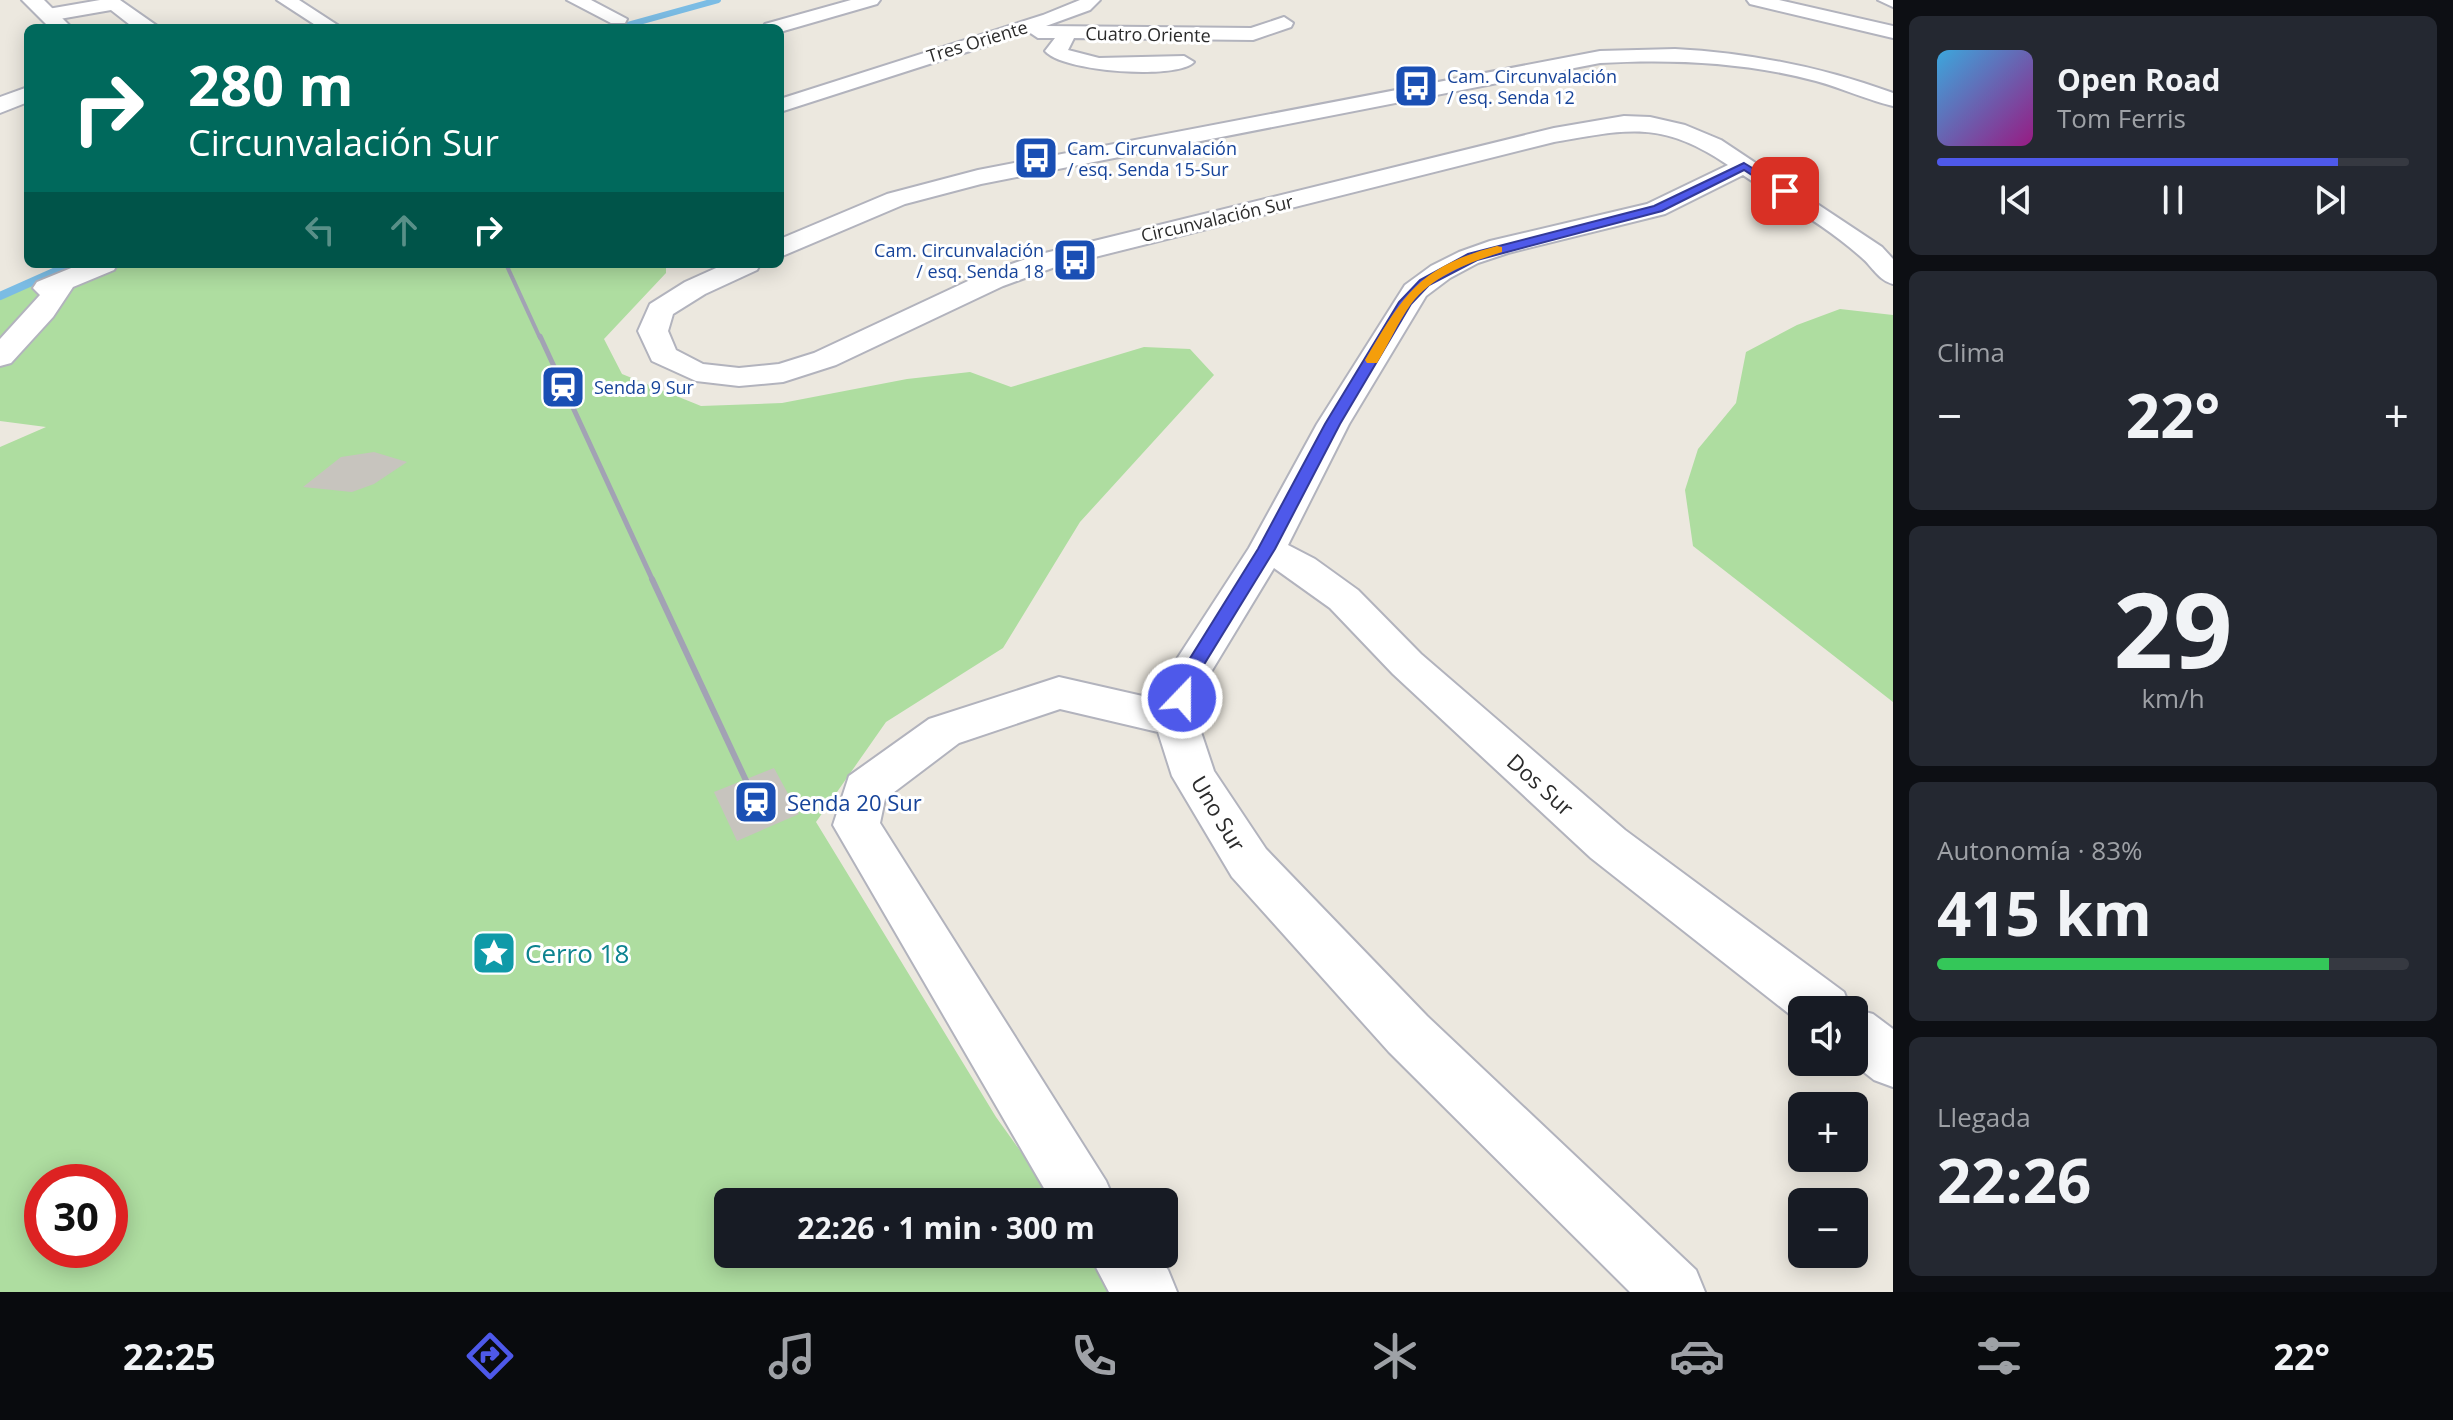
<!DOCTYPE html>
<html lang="es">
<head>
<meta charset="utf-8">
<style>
  :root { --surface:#171b24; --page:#242831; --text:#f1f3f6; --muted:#9ea1a6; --line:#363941; --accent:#4e59ea }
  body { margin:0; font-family:"Open Sans",sans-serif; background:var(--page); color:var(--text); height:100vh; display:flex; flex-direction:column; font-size:30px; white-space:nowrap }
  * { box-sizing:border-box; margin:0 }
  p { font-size:26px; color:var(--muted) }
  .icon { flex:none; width:44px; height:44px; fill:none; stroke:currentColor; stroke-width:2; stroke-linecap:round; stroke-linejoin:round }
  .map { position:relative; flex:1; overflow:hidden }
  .side { display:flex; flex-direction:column; gap:16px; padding:16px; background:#0d0f14; width:560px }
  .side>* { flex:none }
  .hud { position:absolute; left:24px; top:24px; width:760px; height:244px; border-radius:12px; box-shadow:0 4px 20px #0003; background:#00695c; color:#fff; overflow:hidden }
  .buttons { position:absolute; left:1788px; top:996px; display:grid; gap:16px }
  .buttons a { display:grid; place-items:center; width:80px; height:80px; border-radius:12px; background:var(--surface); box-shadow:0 4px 20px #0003; font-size:40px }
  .speed { position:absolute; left:24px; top:1164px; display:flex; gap:16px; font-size:40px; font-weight:700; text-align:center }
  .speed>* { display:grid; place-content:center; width:104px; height:104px; border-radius:50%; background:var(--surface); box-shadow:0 4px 20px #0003; line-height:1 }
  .speed .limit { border:12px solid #d22; background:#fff; color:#111 }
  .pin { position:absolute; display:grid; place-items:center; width:68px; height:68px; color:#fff; margin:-34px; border-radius:16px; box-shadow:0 4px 12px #0006 }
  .me { position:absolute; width:88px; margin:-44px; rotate:22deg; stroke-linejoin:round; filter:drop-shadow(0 0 6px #0008) }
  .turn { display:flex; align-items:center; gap:28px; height:168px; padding:0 32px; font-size:36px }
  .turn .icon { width:104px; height:104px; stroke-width:2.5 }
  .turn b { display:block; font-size:56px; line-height:68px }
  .lanes { display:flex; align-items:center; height:76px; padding:0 32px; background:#0003; justify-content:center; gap:40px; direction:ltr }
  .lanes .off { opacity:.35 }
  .big { font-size:60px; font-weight:700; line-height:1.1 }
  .side .widget { flex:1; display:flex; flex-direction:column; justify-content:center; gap:12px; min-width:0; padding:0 28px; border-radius:12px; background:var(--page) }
  .side .dial { align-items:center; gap:0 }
  .dial b { font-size:104px; line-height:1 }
  .song { display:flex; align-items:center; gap:24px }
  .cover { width:96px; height:96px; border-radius:12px; background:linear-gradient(135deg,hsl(200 70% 55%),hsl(310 70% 35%)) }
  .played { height:8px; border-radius:4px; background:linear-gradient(90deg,var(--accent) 85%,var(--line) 85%) }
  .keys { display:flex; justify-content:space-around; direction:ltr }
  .heat { display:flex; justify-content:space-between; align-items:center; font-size:44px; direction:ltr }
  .charge { height:12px; border-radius:6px; background:linear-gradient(90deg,#34c759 83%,var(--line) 0) }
  .trip { position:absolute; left:714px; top:1188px; width:464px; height:80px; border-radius:12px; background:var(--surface); box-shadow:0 4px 20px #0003; font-weight:700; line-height:80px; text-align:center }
  .tab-bar { display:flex; height:128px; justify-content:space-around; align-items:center; background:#090b0e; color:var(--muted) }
  .tab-bar .icon { width:56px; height:56px }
  .tab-bar .active { color:var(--accent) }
  .tab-bar b { font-size:36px; color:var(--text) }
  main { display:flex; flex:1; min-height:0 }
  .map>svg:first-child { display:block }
  .green { fill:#aedda0; fill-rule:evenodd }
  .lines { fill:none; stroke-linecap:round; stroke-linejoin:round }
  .stream-far1 { stroke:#7bbce4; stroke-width:6 }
  .stream { stroke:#7bbce4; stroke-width:8 }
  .building { fill:#c7c4be }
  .minor-casing { stroke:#b2b3bd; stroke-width:4 }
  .tertiary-casing { stroke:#b2b3bd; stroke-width:4 }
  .minor { fill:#fff; fill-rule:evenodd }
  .tertiary { fill:#fff; fill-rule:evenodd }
  .rail-far2 { stroke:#a2a2b4; stroke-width:4 }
  .rail-far1 { stroke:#a2a2b4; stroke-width:5 }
  .rail { stroke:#a2a2b4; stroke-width:6 }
  .route { fill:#4e59ea; stroke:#333a98; stroke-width:2 }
  .slow { fill:#f59e0b }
  .labels { text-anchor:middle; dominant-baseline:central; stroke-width:6; stroke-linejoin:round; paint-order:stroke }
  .far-street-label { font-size:18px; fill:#2b2b2b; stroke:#fff }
  .far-transit-label { font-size:18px; fill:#164399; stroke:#fff; text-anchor:start }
  .street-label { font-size:22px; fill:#2b2b2b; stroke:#fff }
  .transit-label { font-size:22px; fill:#164399; stroke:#fff; text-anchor:start }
  .near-culture-label { font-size:26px; fill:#0d838f; stroke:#fff; text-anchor:start }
</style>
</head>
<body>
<main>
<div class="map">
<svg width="1893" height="1292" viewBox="0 0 1893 1292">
  <rect width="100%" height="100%" fill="#ece8df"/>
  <path class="green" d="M60,264H666V273L604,339L622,374L701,406L782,403L907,379L970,372L1011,387L1144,347L1190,349L1214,375L1080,522L1003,648L886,722L816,822L996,1117L1057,1202H728V1254H1093L1120,1292H0V447L46,427L0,421V299ZM42,1182H110V1250H42Z
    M1840,309L1893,315V702L1693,546L1685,490L1698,449L1736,403L1746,352L1797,325Z"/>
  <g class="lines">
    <path class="stream-far1" d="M617,28L718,0"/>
    <path class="stream" d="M0,296L72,264"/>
  </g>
  <path class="building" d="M374,452L407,462L374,484L352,492L303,487L341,457Z
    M774,768L799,814L737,841L714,792Z"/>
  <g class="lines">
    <g class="minor-casing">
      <path id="minor" d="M100,0H120L160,28H134L111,10L48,21L39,15L48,9Z
        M277,0H299L342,28H320Z
        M567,0H591L627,19L625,23H611Z
        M851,0H880L877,4L780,32V28H763L765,24Z
        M1080,0H1100L1090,10L1046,26L1251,28L1284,17L1293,23L1291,27L1253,40L1074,38L1068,50L1099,58L1184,56L1194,62C1178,80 1062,72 1045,51L1055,38H1038L1029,32L780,112V99L1043,15Z
        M1747,0H1779L1893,26V38L1750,4Z
        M1878,0H1893V7Z
        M1675,49C1750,53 1822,67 1893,93V106C1867,100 1842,88 1816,81C1745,62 1673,59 1600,63L981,184L905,204L780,257V239L887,194L978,170L1600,51Z
        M1624,116L1650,117L1685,125L1721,140L1882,247L1893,259V284C1878,280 1873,267 1861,257C1826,226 1783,202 1743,175L1665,214L1508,253L1478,263L1450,278L1426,296L1349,424L1288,545L1315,559L1358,590L1421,654L1625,830L1844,992L1850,1008L1873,1014L1893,1029V1087L1874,1080L1851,1062H1854V1010H1802V1024L1591,858L1393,674L1330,608L1274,568L1208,677L1197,720L1214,771L1266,849L1427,1016L1696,1270L1705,1292H1630L1389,1052L1232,877L1172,776L1158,732L1060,709L959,743L885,799L880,823L1106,1181L1115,1202H1052L833,825L849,776L929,719L1059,677L1160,700L1173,665L1249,548L1317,424L1405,285L1431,266L1459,252L1490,241L1647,204L1728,165C1661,120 1629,129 1554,142L1055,267L1003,286L836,365L783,382L739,386L696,381L652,361L638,331L650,304L685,282L725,264H760L757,270L705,294L673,314L668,331L676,350L703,364L739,368L779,364L814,353L983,274L1037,255L1554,128Z
        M81,264H117L114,270L73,287L53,317L11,363L0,366V339L40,295L33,288L37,282Z
        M1089,1254H1156L1168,1270L1177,1292H1109Z"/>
    </g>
    <g class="tertiary-casing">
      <path id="tertiary" d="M22,0H44L72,28H50Z
        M28,87V102L0,113V97Z"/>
    </g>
    <use href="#minor" class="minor"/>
    <use href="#tertiary" class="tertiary"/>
    <path class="rail-far2" d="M506,264L540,338"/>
    <path class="rail-far1" d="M540,336L653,581"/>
    <path class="rail" d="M652,579L756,802"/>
  </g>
  <path class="route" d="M1744,163L1790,191L1781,194L1744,170L1662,211L1477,260L1429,285L1411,304L1340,424L1275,549L1197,676L1189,703H1175L1173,698L1179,676L1258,549L1325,424L1399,302L1420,280L1468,254L1654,206Z"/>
  <path class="slow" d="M1497,246L1502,247V252C1470,262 1432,276 1411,304C1398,322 1389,344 1377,363H1367L1365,360C1404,294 1419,267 1497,246Z"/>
  <defs>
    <g id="bus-square" transform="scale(2.3)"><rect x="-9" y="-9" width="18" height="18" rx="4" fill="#1a4fb4" stroke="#fff"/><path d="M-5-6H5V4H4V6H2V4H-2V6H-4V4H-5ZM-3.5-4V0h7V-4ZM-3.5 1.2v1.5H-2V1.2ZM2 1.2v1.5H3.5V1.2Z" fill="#fff"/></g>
    <g id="station-square" transform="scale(2.3)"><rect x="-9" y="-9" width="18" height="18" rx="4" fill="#1a4fb4" stroke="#fff"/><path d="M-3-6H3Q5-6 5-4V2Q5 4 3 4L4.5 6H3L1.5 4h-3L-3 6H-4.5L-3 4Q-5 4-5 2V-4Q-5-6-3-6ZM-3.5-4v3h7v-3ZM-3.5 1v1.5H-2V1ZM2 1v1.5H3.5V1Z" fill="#fff"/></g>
    <g id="sight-square" transform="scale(2.3)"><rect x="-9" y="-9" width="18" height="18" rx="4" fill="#0f9aa8" stroke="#fff"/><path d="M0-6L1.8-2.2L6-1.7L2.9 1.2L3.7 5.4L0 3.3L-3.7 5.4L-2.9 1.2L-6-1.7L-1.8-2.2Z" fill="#fff"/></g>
  </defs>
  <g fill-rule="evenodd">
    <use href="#bus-square" x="1416" y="86"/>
    <use href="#bus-square" x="1036" y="158"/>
    <use href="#bus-square" x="1075" y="260"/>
    <use href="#station-square" x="563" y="387"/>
    <use href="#station-square" x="756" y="802"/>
    <use href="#sight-square" x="494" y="953"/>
  </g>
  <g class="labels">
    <g class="far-street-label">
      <text transform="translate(1148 34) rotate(1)">Cuatro Oriente</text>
      <text transform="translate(977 41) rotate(-17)">Tres Oriente</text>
      <text transform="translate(1217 218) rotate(-13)">Circunvalación Sur</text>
    </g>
    <g class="far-transit-label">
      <text x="1447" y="76">Cam. Circunvalación<tspan x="1447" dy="21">/ esq. Senda 12</tspan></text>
      <text x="1067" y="148">Cam. Circunvalación<tspan x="1067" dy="21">/ esq. Senda 15-Sur</tspan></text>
      <text x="1044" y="250" text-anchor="end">Cam. Circunvalación<tspan x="1044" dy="21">/ esq. Senda 18</tspan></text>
      <text x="594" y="387">Senda 9 Sur</text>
    </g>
    <g class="street-label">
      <text transform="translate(1541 784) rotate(42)">Dos Sur</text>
      <text transform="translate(1219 813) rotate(59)">Uno Sur</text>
    </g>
    <g class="transit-label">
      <text x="787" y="802">Senda 20 Sur</text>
    </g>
    <g class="near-culture-label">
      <text x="525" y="953">Cerro 18</text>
    </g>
  </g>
</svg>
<div class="buttons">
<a><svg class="icon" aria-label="sound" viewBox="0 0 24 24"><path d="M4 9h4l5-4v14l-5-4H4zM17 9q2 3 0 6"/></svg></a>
<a>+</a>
<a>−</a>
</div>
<div class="speed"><div class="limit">30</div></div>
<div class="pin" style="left:1785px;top:191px;background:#d93025"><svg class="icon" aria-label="arrive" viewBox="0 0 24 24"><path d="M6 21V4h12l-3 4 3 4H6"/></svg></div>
<svg class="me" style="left:1182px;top:698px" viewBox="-20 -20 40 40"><circle r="17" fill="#4e59ea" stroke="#fff" stroke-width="3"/><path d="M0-11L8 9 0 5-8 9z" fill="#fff"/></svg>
<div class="trip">22:26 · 1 min · 300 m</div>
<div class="hud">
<div class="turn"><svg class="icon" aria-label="right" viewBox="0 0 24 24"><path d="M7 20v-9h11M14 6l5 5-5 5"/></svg><div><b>280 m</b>Circunvalación Sur</div></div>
<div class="lanes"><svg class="icon off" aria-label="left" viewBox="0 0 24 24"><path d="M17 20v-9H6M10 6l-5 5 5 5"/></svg><svg class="icon off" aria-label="ahead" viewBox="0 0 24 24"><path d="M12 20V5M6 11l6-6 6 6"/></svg><svg class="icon" aria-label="right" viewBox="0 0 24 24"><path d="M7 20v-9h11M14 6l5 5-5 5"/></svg></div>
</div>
</div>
<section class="side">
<div class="widget">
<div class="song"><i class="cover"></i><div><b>Open Road</b><p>Tom Ferris</p></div></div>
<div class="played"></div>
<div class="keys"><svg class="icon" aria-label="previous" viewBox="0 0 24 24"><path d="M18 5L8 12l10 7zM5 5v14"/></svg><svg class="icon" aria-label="pause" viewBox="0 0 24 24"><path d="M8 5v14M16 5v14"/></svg><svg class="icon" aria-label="next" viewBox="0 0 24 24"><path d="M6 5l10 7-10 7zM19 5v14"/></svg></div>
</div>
<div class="widget"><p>Clima</p>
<div class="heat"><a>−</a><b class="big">22°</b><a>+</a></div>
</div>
<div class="widget dial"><b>29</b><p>km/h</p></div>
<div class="widget"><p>Autonomía · 83%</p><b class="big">415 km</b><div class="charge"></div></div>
<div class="widget"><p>Llegada</p><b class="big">22:26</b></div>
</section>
</main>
<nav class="tab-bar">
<b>22:25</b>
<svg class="icon active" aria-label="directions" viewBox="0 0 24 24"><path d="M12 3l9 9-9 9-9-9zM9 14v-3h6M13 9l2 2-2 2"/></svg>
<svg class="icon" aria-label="music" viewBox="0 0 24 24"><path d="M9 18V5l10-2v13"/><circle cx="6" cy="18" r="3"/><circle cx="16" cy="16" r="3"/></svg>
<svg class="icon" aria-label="phone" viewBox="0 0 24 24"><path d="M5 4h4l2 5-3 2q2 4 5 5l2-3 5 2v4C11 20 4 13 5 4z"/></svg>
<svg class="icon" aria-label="climate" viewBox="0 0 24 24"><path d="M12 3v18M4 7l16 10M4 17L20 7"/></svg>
<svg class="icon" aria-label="car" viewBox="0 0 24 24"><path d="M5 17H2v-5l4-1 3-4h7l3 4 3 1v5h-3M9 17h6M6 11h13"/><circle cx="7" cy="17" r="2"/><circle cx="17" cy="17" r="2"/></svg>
<svg class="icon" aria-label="filters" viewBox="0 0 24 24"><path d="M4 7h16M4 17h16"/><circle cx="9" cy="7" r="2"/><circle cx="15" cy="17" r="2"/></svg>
<b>22°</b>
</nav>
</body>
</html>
